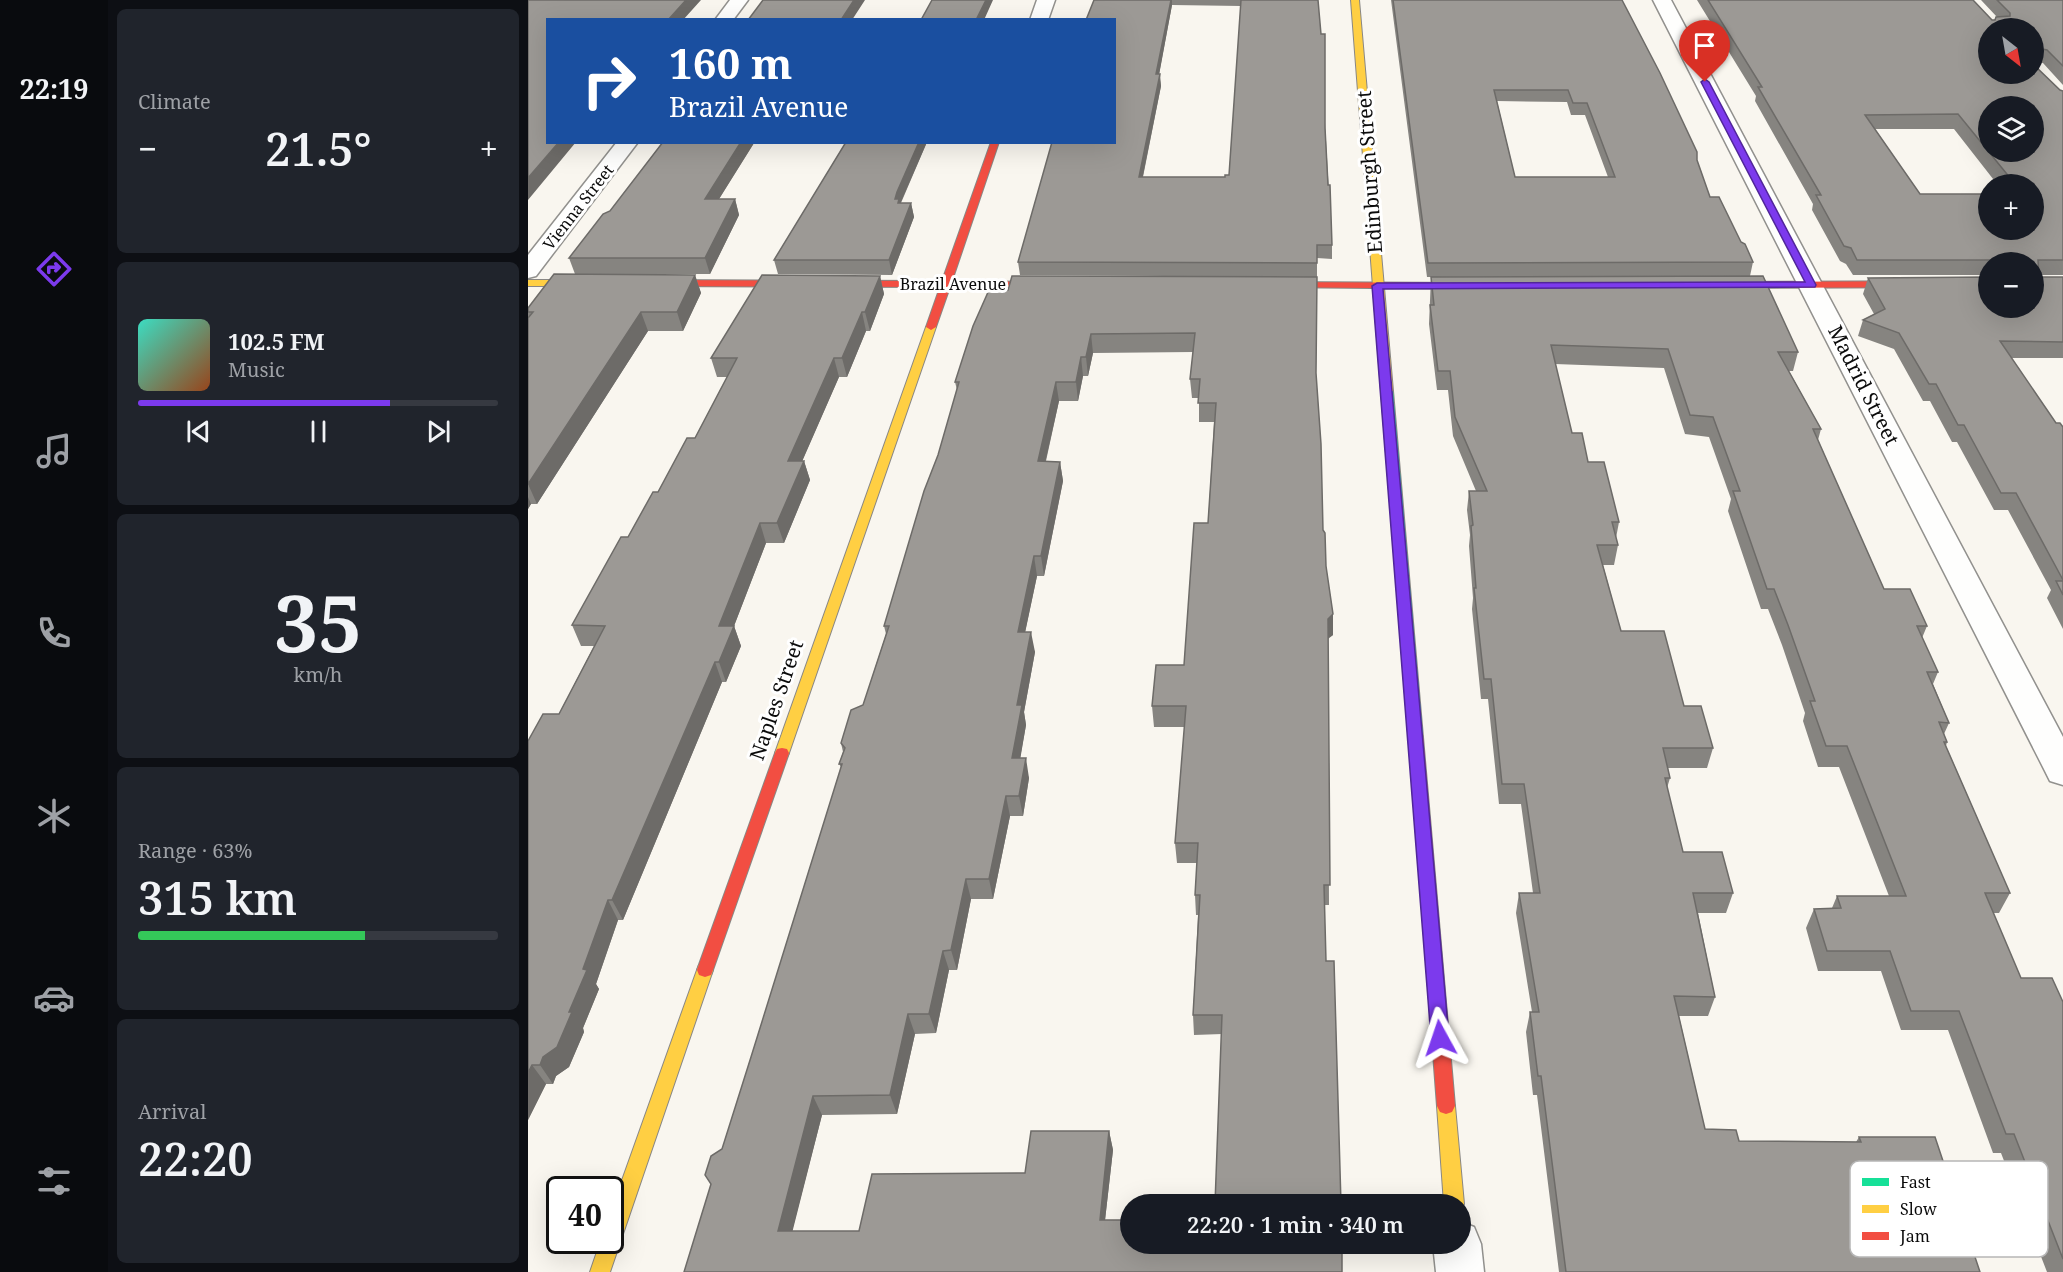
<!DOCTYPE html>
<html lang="en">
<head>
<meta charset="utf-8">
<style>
  :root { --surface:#171b24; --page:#20242c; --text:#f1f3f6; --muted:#9ea1a6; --line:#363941; --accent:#7c3aed }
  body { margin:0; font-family:"Noto Serif",serif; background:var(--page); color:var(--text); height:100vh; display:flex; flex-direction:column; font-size:22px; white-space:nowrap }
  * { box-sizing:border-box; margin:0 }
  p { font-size:20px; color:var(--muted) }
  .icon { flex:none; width:33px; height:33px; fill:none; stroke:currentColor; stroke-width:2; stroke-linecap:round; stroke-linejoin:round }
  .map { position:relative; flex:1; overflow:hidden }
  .panel { display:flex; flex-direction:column; gap:9px; padding:9px; background:#0d0f14; width:420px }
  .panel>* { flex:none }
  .banner { position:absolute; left:18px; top:18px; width:570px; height:126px; border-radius:0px; box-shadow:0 6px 24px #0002; background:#1a4fa0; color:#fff; overflow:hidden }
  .needle { width:39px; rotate:149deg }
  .buttons { position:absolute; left:1450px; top:18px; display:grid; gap:12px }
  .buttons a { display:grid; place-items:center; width:66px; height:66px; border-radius:50%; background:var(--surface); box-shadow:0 6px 24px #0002; font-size:30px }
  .speed { position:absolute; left:18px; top:1176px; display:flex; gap:12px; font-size:30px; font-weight:700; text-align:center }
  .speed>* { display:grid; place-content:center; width:78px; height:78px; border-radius:50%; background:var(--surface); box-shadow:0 6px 24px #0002; line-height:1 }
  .speed .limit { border:3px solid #111; border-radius:9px; background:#fff; color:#111 }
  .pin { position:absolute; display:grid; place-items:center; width:51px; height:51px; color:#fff; margin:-62px -26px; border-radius:50% 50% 50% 0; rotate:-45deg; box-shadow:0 0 6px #0007 }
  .pin .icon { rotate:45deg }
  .me { position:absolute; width:66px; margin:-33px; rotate:355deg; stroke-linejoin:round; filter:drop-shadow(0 0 4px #0008) }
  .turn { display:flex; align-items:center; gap:21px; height:126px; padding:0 24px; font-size:27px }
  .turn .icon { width:78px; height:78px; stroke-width:2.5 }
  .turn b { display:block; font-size:42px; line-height:51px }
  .big { font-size:45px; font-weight:600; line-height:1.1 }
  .panel .widget { flex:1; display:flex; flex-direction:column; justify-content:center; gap:9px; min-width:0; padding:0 21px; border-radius:9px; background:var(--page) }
  .panel .dial { align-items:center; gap:0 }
  .dial b { font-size:78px; line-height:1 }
  .song { display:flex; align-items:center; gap:18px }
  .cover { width:72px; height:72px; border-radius:9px; background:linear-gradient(135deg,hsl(170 70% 55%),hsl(20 70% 35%)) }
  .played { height:6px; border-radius:3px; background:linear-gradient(90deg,var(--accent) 70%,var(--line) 70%) }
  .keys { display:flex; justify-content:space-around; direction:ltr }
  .heat { display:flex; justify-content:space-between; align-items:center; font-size:33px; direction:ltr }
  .charge { height:9px; border-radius:4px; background:linear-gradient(90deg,#34c759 63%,var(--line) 0) }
  .trip { position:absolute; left:592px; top:1194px; width:351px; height:60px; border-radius:30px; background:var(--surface); box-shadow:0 6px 24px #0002; font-weight:600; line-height:60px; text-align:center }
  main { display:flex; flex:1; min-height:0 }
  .menu { display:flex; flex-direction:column; width:108px; justify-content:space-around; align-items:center; background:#090b0e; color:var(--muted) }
  .menu .icon { width:42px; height:42px }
  .menu .active { color:var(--accent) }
  .menu b { font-size:27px; color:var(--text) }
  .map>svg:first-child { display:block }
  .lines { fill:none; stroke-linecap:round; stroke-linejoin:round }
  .street-casing { stroke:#92918e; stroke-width:3 }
  .fast-casing { stroke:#898784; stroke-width:2 }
  .slow-casing { stroke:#898784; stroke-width:2 }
  .jam-casing { stroke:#898784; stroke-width:2 }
  .street { fill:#fefefd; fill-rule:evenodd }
  .fast { fill:#16e098; fill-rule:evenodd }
  .slow { fill:#ffcf43; fill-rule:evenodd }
  .jam { fill:#f24e42; fill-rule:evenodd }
  .wall { fill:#868480; fill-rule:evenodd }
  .shaded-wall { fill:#6d6b68 }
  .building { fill:#9c9995; stroke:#6d6b68; stroke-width:1.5; fill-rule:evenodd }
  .route { fill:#7c3aed; stroke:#51269a; stroke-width:1.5 }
  .labels { text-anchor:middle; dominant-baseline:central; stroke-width:6; stroke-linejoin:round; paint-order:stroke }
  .far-street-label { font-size:16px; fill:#0b0b0b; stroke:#fff }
  .street-label { font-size:20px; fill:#0b0b0b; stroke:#fff }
  .key { fill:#fff; stroke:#b6b6b6; stroke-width:1.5 }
  .key-label { font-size:16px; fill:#0b0b0b }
</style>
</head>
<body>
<main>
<nav class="menu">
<b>22:19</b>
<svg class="icon active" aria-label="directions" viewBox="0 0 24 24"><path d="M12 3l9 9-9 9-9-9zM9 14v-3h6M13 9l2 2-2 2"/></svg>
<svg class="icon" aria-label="music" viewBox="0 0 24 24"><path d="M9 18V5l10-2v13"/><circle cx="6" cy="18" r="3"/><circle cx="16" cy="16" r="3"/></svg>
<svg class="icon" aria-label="phone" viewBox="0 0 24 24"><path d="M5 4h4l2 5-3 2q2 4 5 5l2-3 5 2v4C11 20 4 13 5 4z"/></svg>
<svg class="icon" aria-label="climate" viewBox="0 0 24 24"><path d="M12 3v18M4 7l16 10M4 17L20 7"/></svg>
<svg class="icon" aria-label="car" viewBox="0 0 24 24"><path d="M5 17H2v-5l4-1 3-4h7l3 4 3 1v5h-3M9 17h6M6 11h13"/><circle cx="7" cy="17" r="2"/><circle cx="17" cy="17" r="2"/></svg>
<svg class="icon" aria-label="filters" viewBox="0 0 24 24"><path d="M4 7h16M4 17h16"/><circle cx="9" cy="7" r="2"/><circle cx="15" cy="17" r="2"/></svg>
</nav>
<section class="panel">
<div class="widget"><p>Climate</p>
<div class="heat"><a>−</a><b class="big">21.5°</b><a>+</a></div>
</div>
<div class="widget">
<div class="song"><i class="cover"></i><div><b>102.5 FM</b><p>Music</p></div></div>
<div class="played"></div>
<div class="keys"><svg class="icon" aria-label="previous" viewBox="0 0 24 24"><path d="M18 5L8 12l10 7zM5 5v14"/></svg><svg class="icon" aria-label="pause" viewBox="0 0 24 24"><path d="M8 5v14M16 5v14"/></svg><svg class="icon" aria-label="next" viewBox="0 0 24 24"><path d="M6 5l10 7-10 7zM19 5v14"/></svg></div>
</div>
<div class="widget dial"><b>35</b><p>km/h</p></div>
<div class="widget"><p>Range · 63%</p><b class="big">315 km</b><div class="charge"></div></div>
<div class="widget"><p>Arrival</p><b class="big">22:20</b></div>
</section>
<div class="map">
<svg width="1535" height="1272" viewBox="0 0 1535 1272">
  <rect width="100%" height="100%" fill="#f9f6ef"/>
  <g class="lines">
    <g class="street-casing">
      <path id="street" d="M202,0H220L205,20H187Z
        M509,0H527L520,20H502Z
        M1125,0H1143L1535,737V785L1522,781L1517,771Z
        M89,142H110L8,276L0,278V255Z
        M933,1222L946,1227L953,1244L956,1272H908L905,1244H933Z"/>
    </g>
    <g class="fast-casing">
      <path id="fast" d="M859,388L865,391L895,737L893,741H883L881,737L853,391Z"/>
    </g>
    <g class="slow-casing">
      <path id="slow" d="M823,0H831L865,391L859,394L853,391Z
        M0,280H64L69,283L64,286H0Z
        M403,324L408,327L261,753L259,757H249L247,753L398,327Z
        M177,963L183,965L185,970L82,1272H62L73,1240H82V1214L169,970L171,965Z
        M918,1098L924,1100L927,1106L936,1204L933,1210V1204H916L909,1106L912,1100Z"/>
    </g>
    <g class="jam-casing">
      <path id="jam" d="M463,142H471L424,281L526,282L531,285L530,287H422L408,327L403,330L398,327L412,287L125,286L120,283L125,280L414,281Z
        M1461,281V287L1193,288L1188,285L1193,282Z
        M743,282L946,283L951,286L946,289L739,287L738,285Z
        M888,732L893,733L895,737L927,1106L924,1112L918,1114L912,1112L909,1106L881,737L883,733Z
        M254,748L259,749L261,753L185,970L183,975L177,977L171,975L169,970L247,753L249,749Z"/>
    </g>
    <use href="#street" class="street"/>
    <use href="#fast" class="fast"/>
    <use href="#slow" class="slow"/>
    <use href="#jam" class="jam"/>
  </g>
  <path class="wall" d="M566,0H790L804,245V259L789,258V277L492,275L490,262L586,142ZM644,5L713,6L701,175L697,177H615L633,86L631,74Z
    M863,0H1094L1169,160L1182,197L1225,262L1222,276L899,277ZM969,101L1039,102L1043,115H1057L1080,177H987Z
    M1169,0H1445L1464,20H1466L1469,17L1453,0H1535V85L1515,63L1507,62L1506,65L1532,90L1535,91V275H1511V277H1535V358H1483L1528,423L1535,427V629L1519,598L1523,590L1480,510H1466L1429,442H1424L1402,401H1395L1366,349L1330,336L1335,320L1346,314L1335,294L1340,278L1461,308L1506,262H1461V275H1325L1318,264L1312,261L1284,210L1285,204L1227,101L1228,96ZM1347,129H1426L1469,184H1506L1461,230L1392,194Z
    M135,142H245L226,143L191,199H207L211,215L182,274H47L41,258L82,211Z
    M318,142H399L373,203H383L386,217L364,275L250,274L246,260Z
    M167,275L173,293L155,331H120L9,504H3L0,509V308Z
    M352,276L356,294L342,331H338L319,377H311L274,461H276L282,480L256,543H238L206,626L213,646L198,682H194L95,920H90L68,984L71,989L55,1028L56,1032L41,1067L28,1076L25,1084H18L0,1120L31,714L66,646H53L44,625L130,492L167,438L199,377H189L183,358Z
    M789,277L788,373L795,530L798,566L805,614V635L800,639L801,905H797L694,1034L666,1035L665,1015L670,915H668L667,895L669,863H649L647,843L657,727H626L624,706L656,665L680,523L686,422H671V398H664L662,379L665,352L565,353L560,376H555L550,401H531L518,461L532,462L535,481L516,576H509L497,632L507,652L496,712L498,725L492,758L501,778L495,816H482L465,899H443L429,970H421L408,1033L387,1034L369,1114L294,1115L264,1231H331L497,1173L581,1131L585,1150L577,1220L156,1272L183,1184L177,1175L194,1149L223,1057L313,767L311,764L315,752L313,743L335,705L358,634L356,626L410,455L429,390L427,382L480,290Z
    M903,277L1270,352L1265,371H1261L1293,429L1290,440L1356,589L1399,626L1394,638L1410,672L1405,684L1421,723L1416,734L1419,742L1418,746L1482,893L1471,913H1465L1493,978L1535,1002V1272H1519L1473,1153H1465L1420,1030H1373L1353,971H1290L1278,928L1286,909L1304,908L1309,896H1361L1311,767H1290L1275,721L1277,713L1254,645L1240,609H1233L1200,511L1203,499L1181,437L1157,434L1136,368L1027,364L1044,433L1060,462L1091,522L1088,538L1090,545L1086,565H1075L1093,631L1156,706L1185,748L1179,768H1140L1142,778L1139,788L1155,852L1205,893L1198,913H1170L1187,997L1180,1016H1151L1177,1129L1211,1141L1328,1142L1331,1137L1452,1272H1031L1009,1095H1005L998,1032L1002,1012H1004L988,913L991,893H1005L993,804H971L960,699H953L944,609L945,598L941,546L942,535L939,510L941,491H948L925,436L920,390H909L901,324Z"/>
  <path class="shaded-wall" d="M158,0H173L155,20H140Z
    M326,0H337L324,20H313Z
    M458,0H465L456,20H448Z
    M643,0H644V5L629,86L628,74Z
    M632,74L633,86L612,190L611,177Z
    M31,142H48L0,200V178Z
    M213,142L226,143L181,215L177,199Z
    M391,142H399L372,204L373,218L367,199L369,192Z
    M207,199L211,215L182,274L177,258Z
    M383,203L386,217L364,275L361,260Z
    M167,275L173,293L155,331L149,312Z
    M352,276L356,294L342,331L337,312Z
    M113,312L120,331L9,504L0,484Z
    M334,312L338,331L319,377L314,358Z
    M563,334L565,353L560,376L558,357Z
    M553,357L555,376L550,401L548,382Z
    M306,358L311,377L266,480L260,461Z
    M528,382L531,401L513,481L510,461Z
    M276,461L282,480L256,543L249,523Z
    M532,462L535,481L516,576L513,556Z
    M0,497L3,504L0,509Z
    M232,523L238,543L206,626L213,646L198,682L191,662V626Z
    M506,556L509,576L493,652L490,632Z
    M805,614V635L799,639L800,619Z
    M503,632L507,652L496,712L498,725L489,778L484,758L489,705Z
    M187,662L194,682L95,920L84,900Z
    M498,758L501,778L495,816L491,796Z
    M478,796L482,816L465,899L461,879Z
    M438,879L443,899L429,970L423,950Z
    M80,900L90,920L68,984L71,989L55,1028L56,1032L41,1067L28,1076L25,1084L12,1065L15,1057L41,1012L55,969Z
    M415,951L421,970L408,1033L401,1014Z
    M380,1014L387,1034L369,1114L362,1095Z
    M4,1065L18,1084L0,1120V1073Z
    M285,1096L294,1115L260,1249L250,1231Z
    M581,1131L585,1150L575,1238L572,1220Z"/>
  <path class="building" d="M0,0H158L140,20H20V142H31L0,178Z
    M235,0H326L313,20H220Z
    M404,0H458L448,20H393Z
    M566,0H643L628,74H632L611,177H697V175H701L713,0H790L793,34H797V128L800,185H802L804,245H789V263L490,262L524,142H586V20H558Z
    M865,0H1094L1132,73L1169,152V160L1182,197H1191L1213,242L1217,244L1225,262L900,263ZM966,90H1040L1045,103H1059L1087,177H987Z
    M1180,0H1445L1464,20H1467L1468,17L1482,16V13L1469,0H1535V66L1519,50L1509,48V58H1506V28H1461V74H1506V65L1532,90L1535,91V260H1510L1511,277H1535V342L1472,341L1528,423H1532L1535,427V580L1488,493H1473L1436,425H1430L1408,384H1401L1371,333L1335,320L1357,309L1340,278L1461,277V308H1506V262H1468V260H1329L1323,248L1316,246L1288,195H1293L1230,87H1234ZM1461,106H1506V152H1461ZM1430,114L1487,184H1506V230H1461V194H1392L1337,115Z
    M135,142H213L177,199H207L177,258H41L75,214L82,211Z
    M318,142H391L369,192L367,199H371L370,203H383L361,260H246Z
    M26,274L167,275L149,312H113L0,484V318L5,312H0V308Z
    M234,275L352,276L337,312H334L314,358H306L260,461H276L249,523H232L191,626H206L191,662H187L84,900H80L55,969L59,970L41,1012H44L29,1047L15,1057L12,1065H4L0,1073V741L15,714H31L77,626L44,625L93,537H100L125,492H130L159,438H167L209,358H183Z
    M484,276L789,277L788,373L793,444L795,530L797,533L798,566L805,614L800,619L802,885H796L798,961H806L813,1204H687L694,1015H665L672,895H667L670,843H647L658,706H624L628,665H656L666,523H680L688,403H670L672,379H662L667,333L563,334L558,357H553L548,382H528L510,461L532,462L513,556H506L490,632H503L489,705H494L484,758H498L491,796H478L461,879H438L423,950L415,951L401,1014H380L362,1095L285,1096L250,1231H331L344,1174L497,1173L503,1131H581L572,1220H603V1244H814V1272H156L183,1184L177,1175L183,1156L194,1149L223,1057L314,764H311L317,748L313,743L323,710L335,705L361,626H356L396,491L410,455L431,382H427L445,326L461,290H480Z
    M1235,276L1270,352H1250L1293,429H1285L1356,589H1382L1399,626H1389L1410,672H1399L1421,723L1411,722L1419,742H1416L1482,893H1457L1493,978H1524L1535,1002V1259L1486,1134H1478L1431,1011H1383L1362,951H1299L1286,909L1313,908L1309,896H1378L1319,746H1298L1282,701H1287L1260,625L1246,589H1239L1205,491H1212L1185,417L1162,415L1140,349L1023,345L1044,433H1054L1060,462H1076L1091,522H1084L1090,545H1069L1093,631H1136L1156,706H1173L1185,748H1135L1142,778H1137L1155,852H1194L1205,893H1165L1187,997L1146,996L1177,1129L1208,1130L1211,1141L1333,1142L1331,1137H1407L1452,1272H1038L1013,1076H1010L1002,1012H1011L991,893H1012L996,784H974L963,679H956L946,588H948L943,526L945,525L941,491H959L927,417L922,371H910L902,305H906L903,277Z
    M1528,581H1535V595Z"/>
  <path class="route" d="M1177,79L1181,82L1288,285L1287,287L855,289L921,1038L918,1044L912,1046L906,1044L903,1038L844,286L849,283L1277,282L1173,82Z"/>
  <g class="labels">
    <g class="far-street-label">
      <text transform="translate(50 207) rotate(-52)">Vienna Street</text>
      <text x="425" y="284">Brazil Avenue</text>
    </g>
    <g class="street-label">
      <text transform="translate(841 172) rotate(-94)">Edinburgh Street</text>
      <text transform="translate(1336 385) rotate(63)">Madrid Street</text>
      <text transform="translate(248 700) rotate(-71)">Naples Street</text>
    </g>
  </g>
  <rect x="1322" y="1161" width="198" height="96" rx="9" class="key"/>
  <rect x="1334" y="1178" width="27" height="8" fill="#16e098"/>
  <rect x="1334" y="1205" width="27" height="8" fill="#ffcf43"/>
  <rect x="1334" y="1232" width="27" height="8" fill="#f24e42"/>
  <g class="key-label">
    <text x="1372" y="1188">Fast</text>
    <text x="1372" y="1215">Slow</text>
    <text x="1372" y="1242">Jam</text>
  </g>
</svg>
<div class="buttons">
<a><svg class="needle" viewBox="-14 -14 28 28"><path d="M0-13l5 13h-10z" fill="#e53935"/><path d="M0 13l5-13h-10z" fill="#9ea1a6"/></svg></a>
<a><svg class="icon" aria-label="layers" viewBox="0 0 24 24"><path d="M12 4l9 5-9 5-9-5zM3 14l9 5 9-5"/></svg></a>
<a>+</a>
<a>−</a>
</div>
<div class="speed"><div class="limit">40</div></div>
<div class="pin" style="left:1177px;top:82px;background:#d93025"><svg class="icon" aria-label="arrive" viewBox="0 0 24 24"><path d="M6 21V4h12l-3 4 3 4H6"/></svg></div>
<svg class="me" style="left:912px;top:1038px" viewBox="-20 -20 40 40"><path d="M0-17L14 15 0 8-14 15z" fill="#7c3aed" stroke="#fff" stroke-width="4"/></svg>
<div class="trip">22:20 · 1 min · 340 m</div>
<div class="banner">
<div class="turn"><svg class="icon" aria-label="right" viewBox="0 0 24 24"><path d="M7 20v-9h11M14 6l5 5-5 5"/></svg><div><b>160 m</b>Brazil Avenue</div></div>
</div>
</div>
</main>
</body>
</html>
